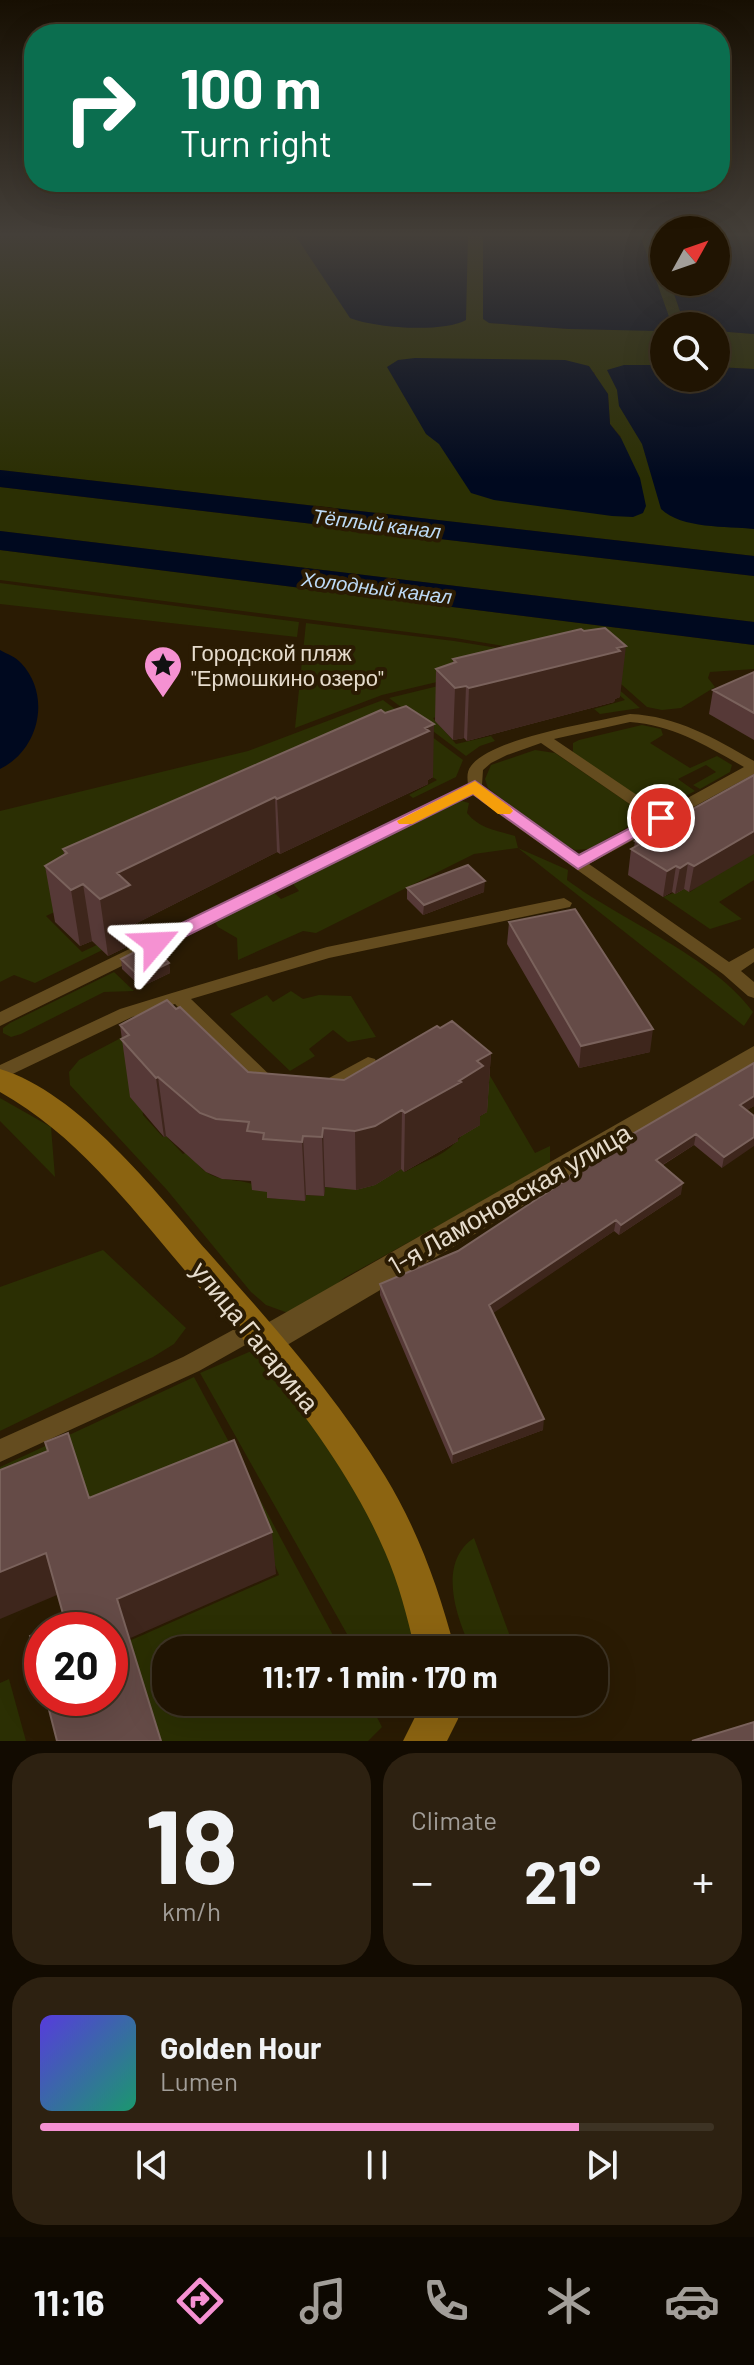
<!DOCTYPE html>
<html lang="en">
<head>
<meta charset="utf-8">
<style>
  :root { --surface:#201402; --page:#2d2111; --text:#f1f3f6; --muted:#a29e99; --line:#3d3324; --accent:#f591d2 }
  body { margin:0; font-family:Barlow,sans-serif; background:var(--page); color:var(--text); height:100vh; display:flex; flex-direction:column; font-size:30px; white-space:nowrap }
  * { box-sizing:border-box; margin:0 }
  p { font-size:26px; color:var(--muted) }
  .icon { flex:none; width:44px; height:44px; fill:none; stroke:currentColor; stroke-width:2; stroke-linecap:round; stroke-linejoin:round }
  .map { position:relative; height:1741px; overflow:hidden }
  .panel { display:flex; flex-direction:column; gap:12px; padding:12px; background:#120b01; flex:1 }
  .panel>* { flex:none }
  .hud { position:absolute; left:24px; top:24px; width:706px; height:168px; border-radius:32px; box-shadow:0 8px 32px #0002,0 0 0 2px var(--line); background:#0b6e4f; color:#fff; overflow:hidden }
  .needle { width:52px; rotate:50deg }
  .tools { position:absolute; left:650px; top:216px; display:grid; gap:16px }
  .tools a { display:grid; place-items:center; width:80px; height:80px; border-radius:50%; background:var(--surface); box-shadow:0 8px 32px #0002,0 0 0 2px var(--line); font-size:40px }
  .speed { position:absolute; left:24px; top:1612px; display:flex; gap:16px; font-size:40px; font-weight:700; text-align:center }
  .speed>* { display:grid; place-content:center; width:104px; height:104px; border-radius:50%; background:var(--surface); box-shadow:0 8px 32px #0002,0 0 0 2px var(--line); line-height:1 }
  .speed .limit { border:12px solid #d22; background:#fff; color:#111 }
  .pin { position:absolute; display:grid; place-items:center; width:68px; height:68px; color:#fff; margin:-34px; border:4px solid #fff; border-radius:50%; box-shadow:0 2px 8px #0007 }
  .me { position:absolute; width:88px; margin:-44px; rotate:64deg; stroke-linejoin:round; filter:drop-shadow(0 0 6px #0008) }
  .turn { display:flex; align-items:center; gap:28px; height:168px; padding:0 24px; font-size:36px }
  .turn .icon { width:104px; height:104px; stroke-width:2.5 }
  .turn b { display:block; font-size:56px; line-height:68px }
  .big { font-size:60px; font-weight:700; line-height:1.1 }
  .panel .card { flex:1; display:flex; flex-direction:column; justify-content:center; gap:12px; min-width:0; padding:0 28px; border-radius:32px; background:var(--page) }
  .panel .dial { align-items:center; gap:0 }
  .dial b { font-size:104px; line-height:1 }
  .song { display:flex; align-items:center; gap:24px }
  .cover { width:96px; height:96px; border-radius:12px; background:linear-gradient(135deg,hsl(250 70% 55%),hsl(160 70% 35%)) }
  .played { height:8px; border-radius:4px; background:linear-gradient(90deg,var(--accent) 80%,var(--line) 80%) }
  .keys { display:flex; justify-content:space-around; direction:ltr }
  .heat { display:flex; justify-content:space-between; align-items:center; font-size:44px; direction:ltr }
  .panel .tiles { flex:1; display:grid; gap:12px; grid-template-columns:1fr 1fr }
  .card:last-child { grid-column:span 2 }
  .trip { position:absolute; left:152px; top:1636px; width:456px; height:80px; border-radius:32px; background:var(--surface); box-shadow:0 8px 32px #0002,0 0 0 2px var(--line); font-weight:700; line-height:80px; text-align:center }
  .tab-bar { display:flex; height:128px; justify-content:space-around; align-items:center; background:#0d0801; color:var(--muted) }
  .tab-bar .icon { width:56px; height:56px }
  .tab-bar .on { color:var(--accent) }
  .tab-bar b { font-size:36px; color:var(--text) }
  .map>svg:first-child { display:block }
  .green { fill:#2b2f03; fill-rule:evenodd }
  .water { fill:#00091f }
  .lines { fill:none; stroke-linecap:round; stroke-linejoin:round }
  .lane { fill:#644c1f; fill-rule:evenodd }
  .street { fill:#644c1f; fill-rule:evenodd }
  .secondary { fill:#8c6411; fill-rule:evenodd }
  .wall { fill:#563937 }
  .shaded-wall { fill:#3e261c }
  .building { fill:#654b47; stroke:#7a625c; stroke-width:2 }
  .route { fill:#f591d2; stroke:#9f5e88; stroke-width:2 }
  .slow { fill:#f59e0b }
  .labels { text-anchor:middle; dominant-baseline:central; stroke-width:8; stroke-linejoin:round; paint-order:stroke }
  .far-water-label { font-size:20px; font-style:italic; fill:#bddaf6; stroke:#2a1b03 }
  .poi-label { font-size:22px; fill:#e6dccd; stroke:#2a1b03; text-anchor:start }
  .near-street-label { font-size:26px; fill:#e6dccd; stroke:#2a1b03 }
</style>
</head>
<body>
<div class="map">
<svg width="754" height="1741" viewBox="0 0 754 1741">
  <rect width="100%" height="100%" fill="#2a1b03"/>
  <path class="green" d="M0,235H530L489,323L569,329L622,235H664V282H670L684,322L690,326H664V368H632L678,519L754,529V556L0,470ZM594,372L597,381L608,394L610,424L621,437L426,433L409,402Z
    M716,331L754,334V369L716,367Z
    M0,487L754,576V622L0,531Z
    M0,550L754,645V669L710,672L708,678L715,687L681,708L662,710L647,707L613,677L553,654L455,638L0,580Z
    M0,583L299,622L297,637L0,604Z
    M306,623L454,641L547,656L382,695L295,728Z
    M553,658L607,679L640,708L600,714L594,709L625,700L597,676L433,718L456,744L491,736L495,741L480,746L466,756L389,698Z
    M383,700L463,760L456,777L413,798L409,795L437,780L397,754L46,916L82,952L124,932L129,937L35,983L14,975L0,982V811L248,751Z
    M642,725L661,729L663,735L650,743L690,768L717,756L732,765L730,772L700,789L693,785L716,772L706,765L678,779L695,791L666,806L650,805L573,753V743L579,740Z
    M535,750L555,753L634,807L640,820L589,849L575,850L565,845L498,796L488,788L485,779L491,765Z
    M452,798L469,803L467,813C480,829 496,830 515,836L518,848L568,870L567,880C622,921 712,956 753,1012L744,1026L518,848L474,854L316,933L303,931L238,960L237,938L218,927L211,916L269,888L281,899L299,891L288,878Z
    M754,847V880L719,902L742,919L710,929L663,897L684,889L690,892Z
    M114,972L134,991L104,992L21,1034L11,1037L3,1033V1028L10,1023Z
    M291,991L303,999L319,995L351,996L376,1037L348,1042L333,1030L309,1049L315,1056L290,1071L230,1014L267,995L273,1002Z
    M136,1030L143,1115L163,1137L166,1136L183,1154L187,1152C193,1158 199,1167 206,1172C225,1185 244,1175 268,1192V1198L304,1201L306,1195L323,1196L325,1187C360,1190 371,1188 401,1169L405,1172C421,1162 442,1157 455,1143C463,1135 473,1121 486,1112L482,1062L535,1153L550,1146V1162L541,1169L344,1278L327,1292L288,1313L266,1305L251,1292L167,1190L70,1085L69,1072L79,1060Z
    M0,1098L51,1127L55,1177L0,1121Z
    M103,1250L186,1328L174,1344L153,1357L0,1431V1287Z
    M263,1346L376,1507L418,1650H356L200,1373Z
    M194,1377L341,1650H166V1702H369L382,1727L368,1741H160L129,1641L279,1575L240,1481L0,1515V1467Z
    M474,1538L515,1650H472C456,1618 437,1562 474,1538Z
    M9,1679L26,1741H0V1683Z"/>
  <path class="water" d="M295,235H468L466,320C443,333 374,328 350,318Z
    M483,235H640L672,325L658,331L569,329L489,323L483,319Z
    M716,235H754V334L716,331V326H690L684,323L670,282H716Z
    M415,358L565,360L589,366L608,394L610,424L621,438L640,478L646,506L643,513L633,517L612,516L494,500L471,493L439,444L426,434L387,367L398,360Z
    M624,365H664V378H716V367L754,369V529C726,526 682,529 661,509L642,444L619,406L617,390L607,370Z
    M0,470L754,556V576L0,487Z
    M0,531L754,622V645L0,550Z
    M0,650C7,654 16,657 21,663C52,696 39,750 0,769Z"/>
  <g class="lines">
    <path class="lane" d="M630,714C677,716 714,738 754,761V774L589,864L729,962L754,948V962L741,971L754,982V998L748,996L723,974L482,802L473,793L0,1026V1012L468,784C467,777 467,771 471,766C491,738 595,722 630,714ZM630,722C673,725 707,746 744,767L662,812L554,739ZM541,743L650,818L579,856L492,796L482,785L483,770L491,763L507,755Z
      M564,898L572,903L570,907L329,958L191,999L278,1083L280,1088L278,1093L271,1095L264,1093L175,1004L132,1017L0,1080V1065L120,1009L172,993L327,947Z
      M368,1057L375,1059L377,1064L375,1069L332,1094L325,1096L318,1094L316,1089L318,1084Z
      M255,1318L263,1321L266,1328L263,1335L199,1371L0,1462V1439L183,1357Z"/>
    <path class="street" d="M754,1046V1069L277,1351L265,1356L253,1351L248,1341L253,1331Z"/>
    <path class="secondary" d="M0,1069C79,1093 155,1191 208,1252C271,1323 335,1394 385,1476C418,1530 439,1589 455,1650H415C407,1616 399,1584 385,1552C339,1445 256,1355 182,1267C127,1202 75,1134 0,1092Z
      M418,1702H460L458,1719L447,1741H403L417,1713Z"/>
  </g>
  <path class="wall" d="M453,659L620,697L615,699L614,702L467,741L464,738L453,740L435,721L436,669L453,663Z
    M754,672V740L709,714L713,690Z
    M381,710L433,777L428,780V784L280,854L277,852L135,924L137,942L108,956L92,941L80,946L55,922L45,866L64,854L63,849Z
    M754,775L689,892L684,889L675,894L672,892L663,897L628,875L631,849L634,847L635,841Z
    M407,888L484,892L423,915L407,899Z
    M509,922L650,1052L579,1068L507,944Z
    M121,959L169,963L170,973L141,987L122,969Z
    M120,1025L248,1072L344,1080L440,1028L491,1053L487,1112L480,1116V1125L458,1138V1141L404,1172L401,1169L375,1185L356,1190L325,1187L324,1196L306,1195L305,1201L267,1198V1192L252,1190L251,1181L222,1179L206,1172L166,1136L164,1137L130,1097Z
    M754,1063V1106L747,1110L722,1168L694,1145L663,1165L681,1194L619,1235L614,1231L493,1312L543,1430L452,1464L380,1295V1284L458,1251Z"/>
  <path class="shaded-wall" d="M626,646L620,697L615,699L614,702L467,741L469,688Z
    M466,686L464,738L453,740L455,688Z
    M434,724L433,777L428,780V784L280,854L277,799Z
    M275,797L277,852L135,924L137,942L108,956L100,899L117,873Z
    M754,831V854L689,892L694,866Z
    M688,863L684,889L675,894L680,868Z
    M676,866L672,892L663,897L667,871Z
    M485,881L484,892L423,915L424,905Z
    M83,884L92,941L80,946L71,890Z
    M169,963L170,973L141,987L140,977Z
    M653,1029L650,1052L579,1068L581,1046Z
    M491,1053L487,1112L480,1116V1125L458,1138V1141L404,1172L405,1113L459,1081L477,1061Z
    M158,1077L166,1136L164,1137L156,1078Z
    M754,1096V1106L738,1116L740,1105Z
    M402,1110L401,1169L375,1185L356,1190L355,1131Z
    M323,1128L325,1187L324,1196L322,1137Z
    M696,1134L694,1145L654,1170L656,1160Z
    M303,1136L306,1195L305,1201L302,1142Z
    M754,1137V1146L722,1168L724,1157Z
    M683,1183L681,1194L619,1235L621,1225Z
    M616,1220L614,1231L489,1316V1305Z
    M544,1419L543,1430L452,1464L453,1454Z
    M272,1532L276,1574L126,1640L117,1599Z
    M46,1553L57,1595L0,1619V1572Z"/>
  <path class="building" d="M605,628L626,646L617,648L620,651L469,688L466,686L455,688L436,669L456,662L453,659L581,629L584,631Z
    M754,672V713L713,690Z
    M406,706L434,724L425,728L429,731L277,799L275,797L117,873L130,885L100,899L83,884L71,890L45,866L67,853L63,849L381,710L385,713Z
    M754,775V831L694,866L688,863L680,868L676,866L667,871L631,849L640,844L635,841Z
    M468,865L485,881L424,905L407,888Z
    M575,909L653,1029L581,1046L509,922Z
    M150,944L169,963L140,977L121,959Z
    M167,1000L176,1009L180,1007L248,1072L344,1080L437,1026L440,1028L452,1021L491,1053L477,1061L483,1066L459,1081L461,1082L405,1113L402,1110L375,1126L355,1131L323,1128L322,1137L303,1136L302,1142L263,1139L264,1133L247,1131L249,1122L216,1119L200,1113L158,1077L156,1078L121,1039L129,1035L120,1025Z
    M754,1063V1096L740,1105L754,1116V1137L724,1157L696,1134L656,1160L683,1183L621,1225L616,1220L489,1305L544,1419L453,1454L380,1284L458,1251L563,1182L588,1160Z
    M68,1433L89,1498L234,1440L272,1532L117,1599L161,1741H57L46,1698H110V1630H44L65,1621L46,1553L0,1572V1470L48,1451L45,1442Z
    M42,1631V1683L30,1636Z
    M754,1722V1741H692Z"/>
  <linearGradient id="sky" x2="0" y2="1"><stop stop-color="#170f02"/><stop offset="0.49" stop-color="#443f39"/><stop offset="1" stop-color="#443f39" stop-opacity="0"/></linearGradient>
  <rect width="754" height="479" fill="url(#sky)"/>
  <path class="route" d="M475,781L579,855L655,815H667L669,818L578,869L473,794L162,948H149L146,943L149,939Z"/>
  <path class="slow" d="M475,781L510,807L513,811L510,814H498L473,794L412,824H399L397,821Z"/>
  <defs>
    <g id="sight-pin" transform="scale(2)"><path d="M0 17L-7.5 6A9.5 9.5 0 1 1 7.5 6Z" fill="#f591d2" stroke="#2a1b03"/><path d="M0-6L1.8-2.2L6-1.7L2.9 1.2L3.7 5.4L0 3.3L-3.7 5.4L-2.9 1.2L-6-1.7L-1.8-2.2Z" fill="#111"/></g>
  </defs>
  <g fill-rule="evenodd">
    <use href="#sight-pin" x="163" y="665"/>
  </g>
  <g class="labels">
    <g class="far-water-label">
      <text transform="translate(377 523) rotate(7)">Тёплый канал</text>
      <text transform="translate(377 587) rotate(7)">Холодный канал</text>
    </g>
    <g class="poi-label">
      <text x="191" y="652">Городской пляж<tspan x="191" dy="25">"Ермошкино озеро"</tspan></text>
    </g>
    <g class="near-street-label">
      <text transform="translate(509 1198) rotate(-30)">1-я Ламоновская улица</text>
      <text transform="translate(256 1336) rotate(51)">улица Гагарина</text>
    </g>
  </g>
</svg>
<div class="tools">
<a><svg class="needle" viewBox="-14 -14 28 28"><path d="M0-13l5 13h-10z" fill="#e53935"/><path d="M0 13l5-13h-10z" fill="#a29e99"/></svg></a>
<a><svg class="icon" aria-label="search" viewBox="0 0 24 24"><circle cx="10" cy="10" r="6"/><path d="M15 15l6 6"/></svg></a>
</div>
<div class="speed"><div class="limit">20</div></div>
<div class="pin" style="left:661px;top:818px;background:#d93025"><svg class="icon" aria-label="arrive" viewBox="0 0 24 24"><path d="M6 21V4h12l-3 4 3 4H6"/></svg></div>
<svg class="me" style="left:155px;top:943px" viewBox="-20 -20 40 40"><path d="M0-17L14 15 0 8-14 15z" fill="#f591d2" stroke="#fff" stroke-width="4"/></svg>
<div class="trip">11:17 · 1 min · 170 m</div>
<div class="hud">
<div class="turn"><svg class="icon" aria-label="right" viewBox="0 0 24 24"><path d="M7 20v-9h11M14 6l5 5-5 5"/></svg><div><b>100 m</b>Turn right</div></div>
</div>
</div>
<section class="panel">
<div class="tiles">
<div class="card dial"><b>18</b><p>km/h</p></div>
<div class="card"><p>Climate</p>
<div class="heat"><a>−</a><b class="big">21°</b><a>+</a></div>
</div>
<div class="card">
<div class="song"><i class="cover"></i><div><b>Golden Hour</b><p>Lumen</p></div></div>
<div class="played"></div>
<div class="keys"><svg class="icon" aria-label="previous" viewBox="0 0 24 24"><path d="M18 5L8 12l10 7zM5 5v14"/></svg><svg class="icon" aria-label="pause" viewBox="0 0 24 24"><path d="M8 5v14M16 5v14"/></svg><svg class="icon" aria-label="next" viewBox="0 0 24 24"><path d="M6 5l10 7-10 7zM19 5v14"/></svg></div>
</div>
</div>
</section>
<nav class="tab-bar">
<b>11:16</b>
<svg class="icon on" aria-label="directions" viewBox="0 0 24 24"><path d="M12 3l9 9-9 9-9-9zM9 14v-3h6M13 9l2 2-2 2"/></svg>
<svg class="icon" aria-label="music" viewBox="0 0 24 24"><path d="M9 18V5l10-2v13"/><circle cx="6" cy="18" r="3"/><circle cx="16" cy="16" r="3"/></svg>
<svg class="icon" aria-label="phone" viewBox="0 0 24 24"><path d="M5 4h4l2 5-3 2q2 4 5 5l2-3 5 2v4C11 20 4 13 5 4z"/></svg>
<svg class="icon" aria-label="climate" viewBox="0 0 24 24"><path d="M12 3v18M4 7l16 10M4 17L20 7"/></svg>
<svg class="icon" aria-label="car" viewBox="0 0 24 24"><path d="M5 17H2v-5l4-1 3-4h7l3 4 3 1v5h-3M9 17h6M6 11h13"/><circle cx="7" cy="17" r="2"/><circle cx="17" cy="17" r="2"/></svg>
</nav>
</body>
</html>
